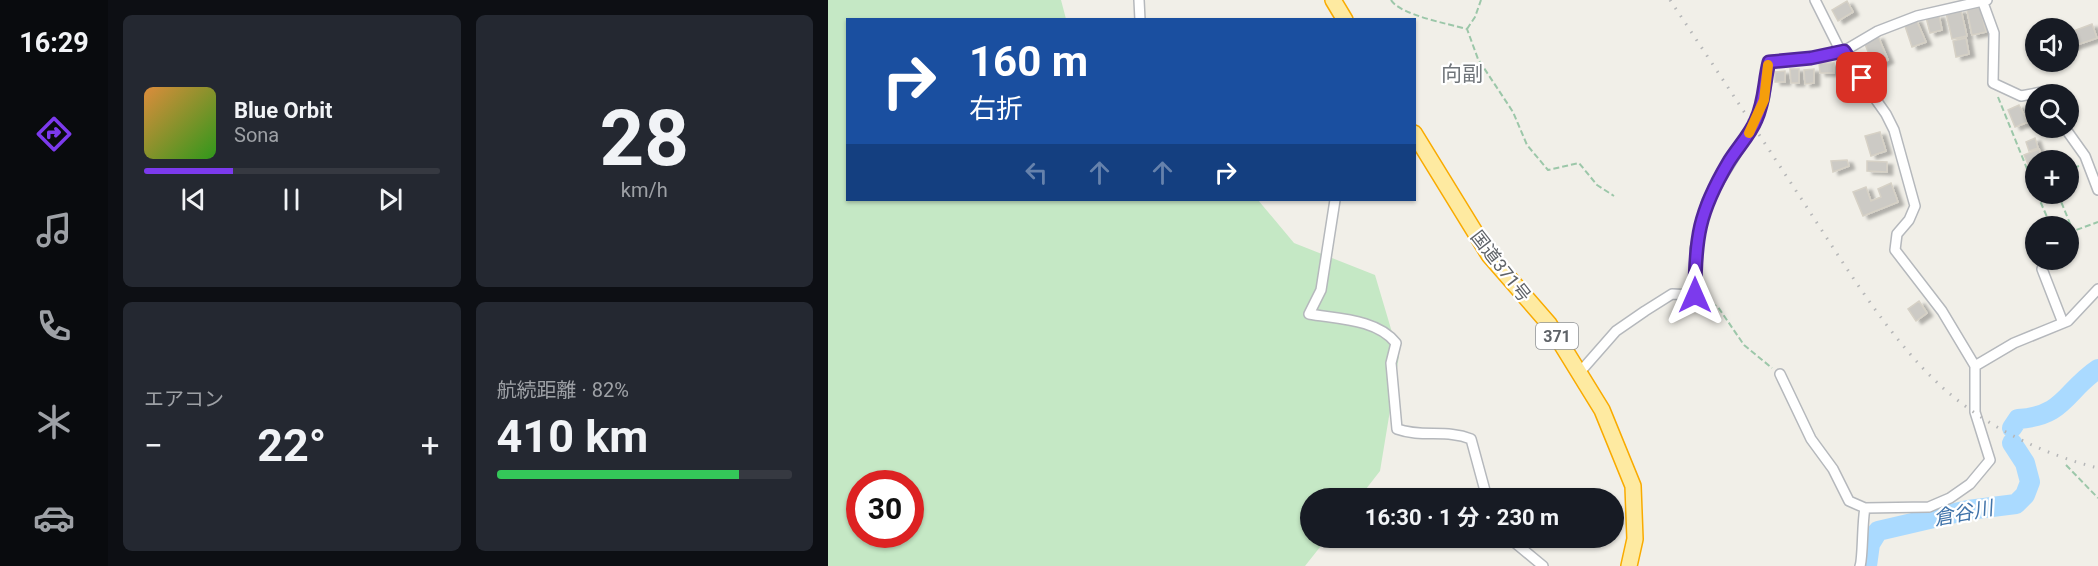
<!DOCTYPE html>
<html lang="ja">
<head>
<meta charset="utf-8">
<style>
  :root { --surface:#171b24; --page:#242831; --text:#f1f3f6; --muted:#9ea1a6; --line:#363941; --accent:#7c3aed }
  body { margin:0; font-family:Roboto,"Noto Sans JP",sans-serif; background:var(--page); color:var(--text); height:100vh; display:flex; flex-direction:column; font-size:22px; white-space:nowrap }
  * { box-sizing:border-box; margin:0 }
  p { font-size:20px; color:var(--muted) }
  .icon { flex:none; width:33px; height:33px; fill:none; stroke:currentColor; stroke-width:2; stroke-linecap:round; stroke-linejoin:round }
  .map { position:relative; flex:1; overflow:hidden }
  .panel { display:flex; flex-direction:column; gap:15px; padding:15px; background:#0d0f14; width:720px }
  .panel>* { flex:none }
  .hud { position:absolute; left:18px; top:18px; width:570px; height:183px; border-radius:0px; box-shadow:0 2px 4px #0004; background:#1a4fa0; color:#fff; overflow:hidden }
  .tools { position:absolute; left:1197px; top:18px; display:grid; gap:12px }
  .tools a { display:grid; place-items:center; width:54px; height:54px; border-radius:50%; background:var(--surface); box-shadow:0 2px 4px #0004; font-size:30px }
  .speed { position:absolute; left:18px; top:470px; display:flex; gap:12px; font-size:30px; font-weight:700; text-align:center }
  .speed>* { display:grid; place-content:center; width:78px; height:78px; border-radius:50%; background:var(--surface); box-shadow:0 2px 4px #0004; line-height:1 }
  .speed .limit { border:9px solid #d22; background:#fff; color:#111 }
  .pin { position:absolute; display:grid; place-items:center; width:51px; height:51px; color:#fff; margin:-26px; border-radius:12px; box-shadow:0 3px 9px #0006 }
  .me { position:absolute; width:66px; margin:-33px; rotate:0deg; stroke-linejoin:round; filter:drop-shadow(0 0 4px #0008) }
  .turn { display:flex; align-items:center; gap:21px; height:126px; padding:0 24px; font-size:27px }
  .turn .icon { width:78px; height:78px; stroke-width:2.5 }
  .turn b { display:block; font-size:42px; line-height:51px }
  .lanes { display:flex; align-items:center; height:57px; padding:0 24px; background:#0003; justify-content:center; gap:30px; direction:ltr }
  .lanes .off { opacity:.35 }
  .big { font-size:45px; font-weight:700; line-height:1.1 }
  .panel .tile { flex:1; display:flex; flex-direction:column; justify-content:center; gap:9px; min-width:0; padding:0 21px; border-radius:9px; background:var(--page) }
  .panel .dial { align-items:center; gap:0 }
  .dial b { font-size:78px; line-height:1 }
  .song { display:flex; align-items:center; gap:18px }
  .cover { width:72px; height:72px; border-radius:9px; background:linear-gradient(135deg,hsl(30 70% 55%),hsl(110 70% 35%)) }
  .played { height:6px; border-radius:3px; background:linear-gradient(90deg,var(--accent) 30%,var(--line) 30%) }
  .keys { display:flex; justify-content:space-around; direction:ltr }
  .heat { display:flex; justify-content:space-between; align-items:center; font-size:33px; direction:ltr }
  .charge { height:9px; border-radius:4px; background:linear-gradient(90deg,#34c759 82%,var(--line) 0) }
  .panel .tiles { flex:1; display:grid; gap:15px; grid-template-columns:repeat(2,1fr) }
  .trip { position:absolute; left:472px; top:488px; width:324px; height:60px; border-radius:30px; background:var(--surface); box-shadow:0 2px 4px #0004; font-weight:700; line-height:60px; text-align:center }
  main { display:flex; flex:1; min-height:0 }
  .menu { display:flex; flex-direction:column; width:108px; justify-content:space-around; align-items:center; background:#090b0e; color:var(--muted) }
  .menu .icon { width:42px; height:42px }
  .menu .on { color:var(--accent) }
  .menu b { font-size:27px; color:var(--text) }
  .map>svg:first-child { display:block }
  .green { fill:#c5e8c5; fill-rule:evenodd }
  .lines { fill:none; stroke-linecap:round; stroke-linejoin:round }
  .river { stroke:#aadaff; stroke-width:20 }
  .building { fill:#cccac5; stroke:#d6d1c6; stroke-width:1.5; filter:url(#shadow) }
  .minor-casing { stroke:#b5b8bc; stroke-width:12 }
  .trunk-casing { stroke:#f9ab00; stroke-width:18 }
  .path { stroke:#9cc7a9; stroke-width:2; stroke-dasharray:6 3; stroke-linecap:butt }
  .minor { stroke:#fff; stroke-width:9 }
  .trunk { stroke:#feeaa1; stroke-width:15 }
  .rail { stroke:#b6b7b8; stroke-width:3; stroke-dasharray:1.5 8; stroke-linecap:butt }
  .route-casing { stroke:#51269a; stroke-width:15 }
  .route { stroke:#7c3aed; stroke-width:10 }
  .slow { stroke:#f59e0b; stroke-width:10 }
  .labels { text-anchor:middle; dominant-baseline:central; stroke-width:4.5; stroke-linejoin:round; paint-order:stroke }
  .shield { fill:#fff; stroke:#8f9295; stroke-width:1.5 }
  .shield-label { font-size:16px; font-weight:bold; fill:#5f6368 }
  .street-label { font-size:18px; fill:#5f6368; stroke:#fff }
  .water-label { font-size:20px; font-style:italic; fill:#4174aa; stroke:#fff }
  .quarter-label { font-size:21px; fill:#70757a; stroke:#fff }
</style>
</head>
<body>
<main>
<nav class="menu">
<b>16:29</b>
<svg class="icon on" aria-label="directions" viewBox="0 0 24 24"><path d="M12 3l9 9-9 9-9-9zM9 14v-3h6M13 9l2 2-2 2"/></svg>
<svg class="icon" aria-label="music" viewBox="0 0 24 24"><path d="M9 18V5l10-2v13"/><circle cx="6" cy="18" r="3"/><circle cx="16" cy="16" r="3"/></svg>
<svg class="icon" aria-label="phone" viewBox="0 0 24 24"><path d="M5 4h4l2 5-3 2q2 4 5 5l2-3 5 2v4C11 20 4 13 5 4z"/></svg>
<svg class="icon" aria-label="climate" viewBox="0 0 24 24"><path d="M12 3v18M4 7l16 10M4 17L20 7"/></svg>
<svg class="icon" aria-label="car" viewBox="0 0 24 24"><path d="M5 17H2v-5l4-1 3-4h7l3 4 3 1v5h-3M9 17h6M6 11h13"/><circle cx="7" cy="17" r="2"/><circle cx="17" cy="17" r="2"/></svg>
</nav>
<section class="panel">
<div class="tiles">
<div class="tile">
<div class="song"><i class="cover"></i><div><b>Blue Orbit</b><p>Sona</p></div></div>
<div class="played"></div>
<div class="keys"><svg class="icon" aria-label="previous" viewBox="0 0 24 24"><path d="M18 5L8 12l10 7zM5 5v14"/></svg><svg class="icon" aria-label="pause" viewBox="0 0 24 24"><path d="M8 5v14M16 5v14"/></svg><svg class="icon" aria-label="next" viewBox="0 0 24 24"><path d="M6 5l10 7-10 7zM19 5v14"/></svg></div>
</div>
<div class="tile dial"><b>28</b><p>km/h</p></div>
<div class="tile"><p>エアコン</p>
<div class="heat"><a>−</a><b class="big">22°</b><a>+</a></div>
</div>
<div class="tile"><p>航続距離 · 82%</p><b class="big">410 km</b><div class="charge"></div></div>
</div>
</section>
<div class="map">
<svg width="1270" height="566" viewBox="0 0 1270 566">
  <defs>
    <filter id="shadow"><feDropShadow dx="5.5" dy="3" stdDeviation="1.5" flood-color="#0004"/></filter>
  </defs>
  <rect width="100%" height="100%" fill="#f1efe8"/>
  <path class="green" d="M0,0H233L238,19L20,20V200H430L466,243L547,275L571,356L552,471L531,498H483V537H500L477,566H0ZM32,483H82V534H32Z"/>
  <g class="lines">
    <path class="river" d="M1184,428L1190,419C1237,416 1237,391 1270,369
      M1039,566L1042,544L1050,531L1140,510L1188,504L1197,495L1202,482L1197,463L1184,443"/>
  </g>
  <path class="building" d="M1019,1L1025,12L1010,21L1004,10Z
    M1152,7L1158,32L1144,35L1139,10Z
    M1133,10L1139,36L1124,39L1118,13Z
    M1111,15L1114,30L1102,33L1098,17Z
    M1088,19L1098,42L1084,47L1076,23Z
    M1264,24L1269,38L1240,48V33Z
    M1050,36L1060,60L1044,68L1040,61L1043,59L1036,42Z
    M1138,38L1141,54L1128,57L1125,41Z
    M991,63H1006V73H992Z
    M962,69H971V83H963Z
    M986,69V83L977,84L976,70Z
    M957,71V82H947V72Z
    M1011,77H1030L1029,89L1010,88Z
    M1191,105L1200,122L1187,127L1180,110Z
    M1052,132L1058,151L1043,156L1037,136Z
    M1207,138L1210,148L1201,151L1198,142Z
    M1211,149L1215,160H1208V172L1204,174L1196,155Z
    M1019,160L1021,166L1005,172L1003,161Z
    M1039,161L1059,162V172L1039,171Z
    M1063,183L1070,202L1035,216L1025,192L1038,187L1043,201L1053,197L1050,189Z
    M1091,301L1099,313L1088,321L1080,309Z"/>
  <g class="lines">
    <g class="minor-casing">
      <path id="minor" d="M311,0L312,20
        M1154,0L1166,33L1165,83L1193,96L1219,91L1220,94
        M1237,128L1257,156L1270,190
        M507,200L493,290L481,314C510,319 549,319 568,343L563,363L569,429C594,438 619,429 643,439L659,498
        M1214,269L1235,323
        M1147,366L1186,343L1240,321L1270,289
        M752,372L788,331L817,311L844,294L867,295V249L879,201L927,123L936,100L941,61L983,58L1016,51L1050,31L1089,16L1159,0
        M952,374L983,439L1005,469L1021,501L1037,508L1101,507L1122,498L1142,484L1162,460L1147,412V366L1114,311L1067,250L1069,234L1081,220L1087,206L1066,130L1058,114L1010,46L987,0
        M680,537L715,566
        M1032,566C1035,559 1034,522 1037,508"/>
    </g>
    <g class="trunk-casing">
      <path id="trunk" d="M505,0L517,20
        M586,133L661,255L721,324L774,410L805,486L807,539L801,566"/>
    </g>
    <path class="path" d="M563,0C572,15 621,24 639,29L650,59L685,112L699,145L720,170L751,163L769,185L786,196
      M639,29L647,17L653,0
      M1170,97L1208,191
      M1240,170L1251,166
      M1209,194L1223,226
      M1230,194L1245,231
      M1240,233L1270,222
      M875,299L890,307L916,345L944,368
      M1238,465L1270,498"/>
    <use href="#minor" class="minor"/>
    <use href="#trunk" class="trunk"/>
    <path class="rail" d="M842,0C888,69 934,139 980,209C1017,266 1064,342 1114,387C1157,426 1214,454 1270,468"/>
  </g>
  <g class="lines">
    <g class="route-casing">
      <path id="route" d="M867,295C867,238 871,212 900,163C909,148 922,135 928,120C937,101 936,81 941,62L983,58L1016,51L1034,78"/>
    </g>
    <use href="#route" class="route"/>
    <path class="slow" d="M921,133L936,100L940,65"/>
  </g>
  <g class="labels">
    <rect class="shield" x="708" y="323" width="42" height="26" rx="4.5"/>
    <g class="shield-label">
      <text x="729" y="336">371</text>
    </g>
    <g class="street-label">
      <text transform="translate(673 266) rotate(52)">国道371号</text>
    </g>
    <g class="water-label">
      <text transform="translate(1135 513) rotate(-11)">倉谷川</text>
    </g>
    <g class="quarter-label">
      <text x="634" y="74">向副</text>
    </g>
  </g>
</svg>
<div class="tools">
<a><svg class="icon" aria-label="sound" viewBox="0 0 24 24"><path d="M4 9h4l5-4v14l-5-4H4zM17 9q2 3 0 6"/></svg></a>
<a><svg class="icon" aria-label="search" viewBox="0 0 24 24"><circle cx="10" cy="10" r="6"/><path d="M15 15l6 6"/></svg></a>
<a>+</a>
<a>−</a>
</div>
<div class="speed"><div class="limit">30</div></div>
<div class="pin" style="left:1034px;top:78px;background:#d93025"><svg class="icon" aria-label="arrive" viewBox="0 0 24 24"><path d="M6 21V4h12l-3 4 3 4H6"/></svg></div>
<svg class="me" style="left:867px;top:295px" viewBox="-20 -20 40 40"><path d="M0-17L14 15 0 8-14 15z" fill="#7c3aed" stroke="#fff" stroke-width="4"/></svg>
<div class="trip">16:30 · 1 分 · 230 m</div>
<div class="hud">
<div class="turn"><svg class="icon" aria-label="right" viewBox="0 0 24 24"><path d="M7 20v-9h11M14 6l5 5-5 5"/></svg><div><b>160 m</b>右折</div></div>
<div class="lanes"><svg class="icon off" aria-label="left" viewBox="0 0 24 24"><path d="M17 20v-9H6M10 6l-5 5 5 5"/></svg><svg class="icon off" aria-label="ahead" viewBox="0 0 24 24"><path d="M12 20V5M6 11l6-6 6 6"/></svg><svg class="icon off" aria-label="ahead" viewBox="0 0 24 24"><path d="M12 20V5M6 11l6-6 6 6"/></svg><svg class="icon" aria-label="right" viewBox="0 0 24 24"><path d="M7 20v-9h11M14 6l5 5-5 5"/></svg></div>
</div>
</div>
</main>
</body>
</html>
